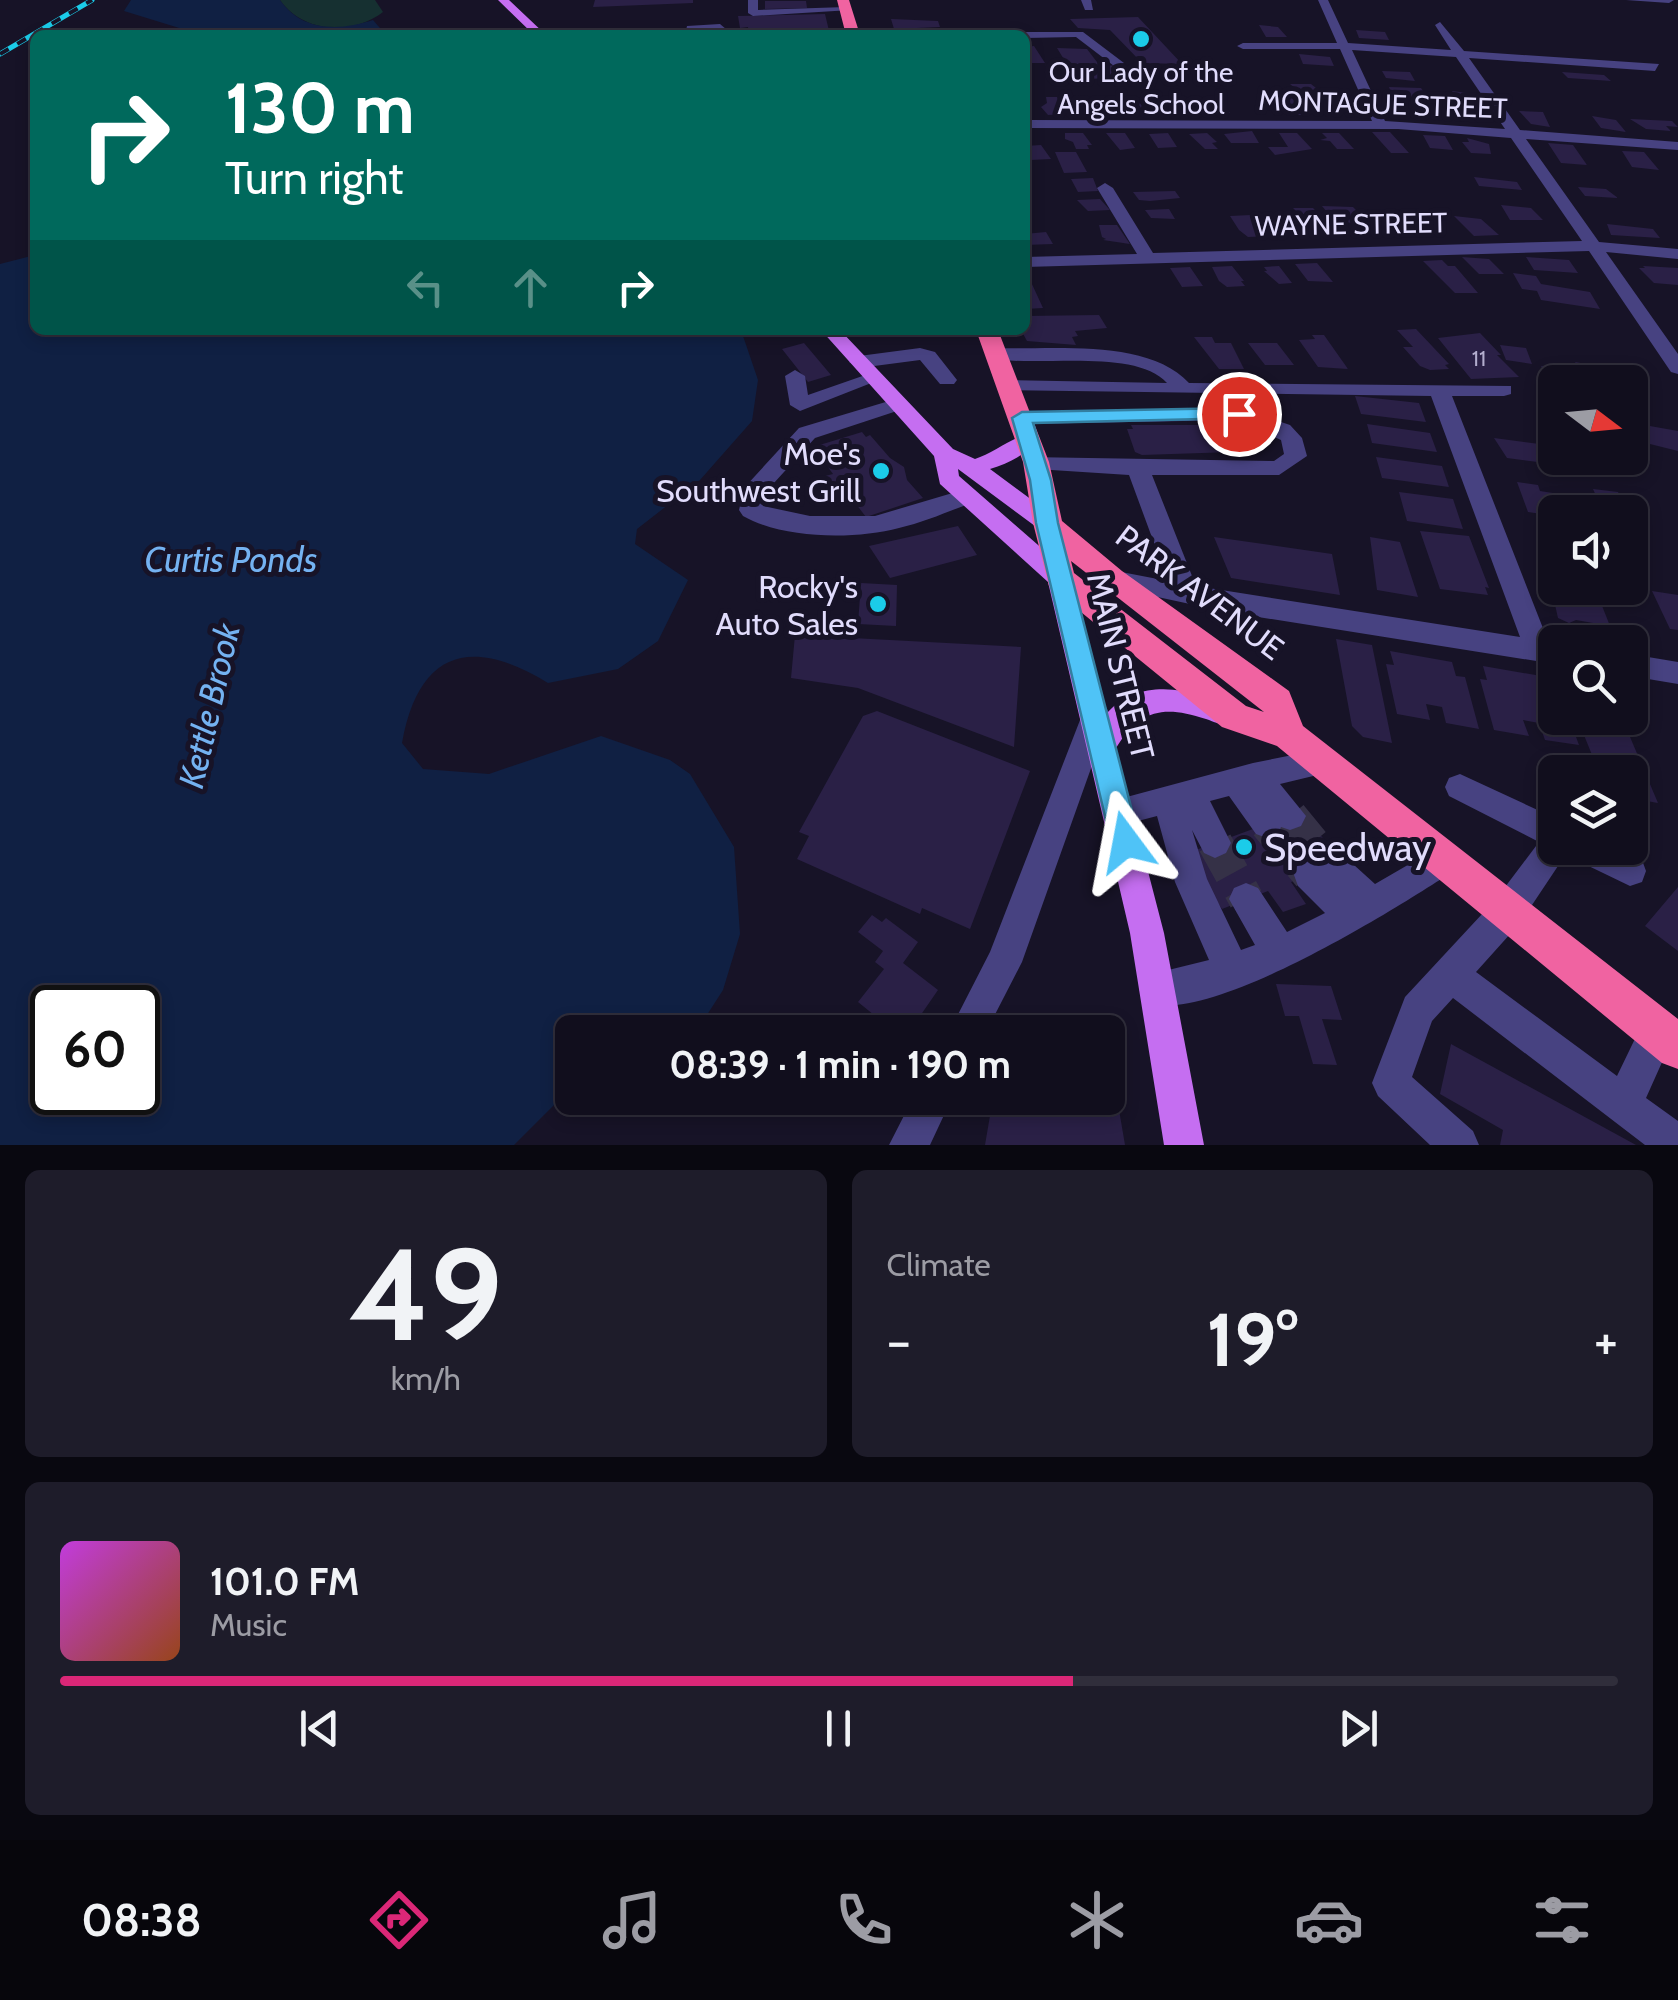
<!DOCTYPE html>
<html lang="en">
<head>
<meta charset="utf-8">
<style>
  :root { --surface:#110e1d; --page:#1e1c2a; --text:#f1f3f6; --muted:#9c9ca4; --line:#302e3b; --accent:#db2777 }
  body { margin:0; font-family:Cabin,sans-serif; background:var(--page); color:var(--text); height:100vh; display:flex; flex-direction:column; font-size:38px; white-space:nowrap }
  * { box-sizing:border-box; margin:0 }
  p { font-size:32px; color:var(--muted) }
  .icon { flex:none; width:55px; height:55px; fill:none; stroke:currentColor; stroke-width:2; stroke-linecap:round; stroke-linejoin:round }
  .map { position:relative; height:1145px; overflow:hidden }
  .panel { display:flex; flex-direction:column; gap:25px; padding:25px; background:#090810; flex:1 }
  .panel>* { flex:none }
  .guide { position:absolute; left:30px; top:30px; width:1000px; height:305px; border-radius:15px; box-shadow:0 5px 15px #0003,0 0 0 2px var(--line); background:#00695c; color:#fff; overflow:hidden }
  .needle { width:65px; rotate:106deg }
  .buttons { position:absolute; left:1538px; top:365px; display:grid; gap:20px }
  .buttons a { display:grid; place-items:center; width:110px; height:110px; border-radius:15px; background:var(--surface); box-shadow:0 5px 15px #0003,0 0 0 2px var(--line); font-size:50px }
  .speed { position:absolute; left:30px; top:985px; display:flex; gap:20px; font-size:50px; font-weight:700; text-align:center }
  .speed>* { display:grid; place-content:center; width:130px; height:130px; border-radius:50%; background:var(--surface); box-shadow:0 5px 15px #0003,0 0 0 2px var(--line); line-height:1 }
  .speed .limit { border:5px solid #111; border-radius:15px; background:#fff; color:#111 }
  .pin { position:absolute; display:grid; place-items:center; width:85px; height:85px; color:#fff; margin:-42px; border:5px solid #fff; border-radius:50%; box-shadow:0 2px 10px #0007 }
  .me { position:absolute; width:110px; margin:-55px; rotate:347deg; stroke-linejoin:round; filter:drop-shadow(0 0 8px #0008) }
  .turn { display:flex; align-items:center; gap:35px; height:210px; padding:0 30px; font-size:45px }
  .turn .icon { width:130px; height:130px; stroke-width:2.5 }
  .turn b { display:block; font-size:70px; line-height:85px }
  .lanes { display:flex; align-items:center; height:95px; padding:0 30px; background:#0003; justify-content:center; gap:50px; direction:ltr }
  .lanes .off { opacity:.35 }
  .big { font-size:75px; font-weight:700; line-height:1.1 }
  .panel .card { flex:1; display:flex; flex-direction:column; justify-content:center; gap:15px; min-width:0; padding:0 35px; border-radius:15px; background:var(--page) }
  .panel .dial { align-items:center; gap:0 }
  .dial b { font-size:130px; line-height:1 }
  .song { display:flex; align-items:center; gap:30px }
  .cover { width:120px; height:120px; border-radius:15px; background:linear-gradient(135deg,hsl(290 70% 55%),hsl(20 70% 35%)) }
  .played { height:10px; border-radius:5px; background:linear-gradient(90deg,var(--accent) 65%,var(--line) 65%) }
  .keys { display:flex; justify-content:space-around; direction:ltr }
  .heat { display:flex; justify-content:space-between; align-items:center; font-size:55px; direction:ltr }
  .panel .tiles { flex:1; display:grid; gap:25px; grid-template-columns:1fr 1fr }
  .card:last-child { grid-column:span 2 }
  .trip { position:absolute; left:555px; top:1015px; width:570px; height:100px; border-radius:15px; background:var(--surface); box-shadow:0 5px 15px #0003,0 0 0 2px var(--line); font-weight:700; line-height:100px; text-align:center }
  .dock { display:flex; height:160px; justify-content:space-around; align-items:center; background:#07060c; color:var(--muted) }
  .dock .icon { width:70px; height:70px }
  .dock .selected { color:var(--accent) }
  .dock b { font-size:45px; color:var(--text) }
  .map>svg:first-child { display:block }
  .green { fill:#163031 }
  .water { fill:#102043; fill-rule:evenodd }
  .building { fill:#2a2046 }
  .lines { fill:none; stroke-linecap:round; stroke-linejoin:round }
  .minor-tunnel { stroke:#353147; stroke-width:35; stroke-dasharray:35 18; stroke-linecap:butt }
  .minor { fill:#474281; fill-rule:evenodd }
  .major { fill:#c56ef1; fill-rule:evenodd }
  .highway { fill:#f063a1; fill-rule:evenodd }
  .rail-casing { stroke:#1bcce9; stroke-width:5 }
  .rail { stroke:#171327; stroke-width:4; stroke-dasharray:10; stroke-linecap:butt }
  .route { fill:#4fc3f7; stroke:#337fa1; stroke-width:2.5 }
  .poi-dot { fill:#1bcce9; stroke:#171327; stroke-width:4 }
  .labels { text-anchor:middle; dominant-baseline:central; stroke-width:10; stroke-linejoin:round; paint-order:stroke }
  .far-number-label { font-size:22px; fill:#b3adce }
  .far-poi-label { font-size:28px; fill:#e1dcfc; stroke:#171327 }
  .far-street-label { font-size:28px; fill:#e1dcfc; stroke:#171327 }
  .poi-label { font-size:32px; fill:#e1dcfc; stroke:#171327; text-anchor:end }
  .street-label { font-size:32px; fill:#e1dcfc; stroke:#171327 }
  .water-label { font-size:35px; font-style:italic; fill:#74b2f1; stroke:#171327 }
  .near-poi-label { font-size:38px; fill:#e1dcfc; stroke:#171327; text-anchor:start }
</style>
</head>
<body>
<div class="map">
<svg width="1678" height="1145" viewBox="0 0 1678 1145">
  <rect width="100%" height="100%" fill="#171327"/>
  <path class="green" d="M280,0H375L383,12C352,36 303,33 280,0Z"/>
  <path class="water" d="M131,0H280C302,32 340,31 373,20L386,35H232L189,31L124,11Z
    M35,255V330H741L758,380L752,421L700,480L637,529L635,544L688,580L658,641L618,669L548,683C471,636 419,650 402,743L423,769L489,774L601,736L670,760L690,774L734,847L740,934L723,990L696,1032H572V1095L559,1100L514,1145H0V264ZM52,1008H138V1092H52Z"/>
  <path class="building" d="M595,0H693V3L593,7Z
    M765,1H806L807,8L765,9Z
    M825,14L830,35H749L748,27L740,28L738,16Z
    M1138,17L1182,64L1142,63L1110,30L1078,28L1070,19Z
    M891,19L938,21L940,27L894,29Z
    M1259,25L1278,27L1287,37H1266Z
    M1356,30L1385,32L1389,40L1359,38Z
    M1034,46L1045,63H1025V47Z
    M1057,48L1087,49L1100,66L1118,65L1129,78L1076,79Z
    M1299,54L1330,57L1334,66L1303,64Z
    M1382,71L1410,72L1415,81L1386,78Z
    M1562,72L1604,75L1611,81L1568,78Z
    M1290,84H1311L1325,95H1322L1325,100L1310,101Z
    M1389,87L1421,88L1429,99L1392,95Z
    M1452,91L1468,93L1474,102L1465,101L1469,107L1481,111L1484,120L1462,114L1452,101H1458Z
    M1046,97H1057L1063,114L1048,115L1041,107L1047,103Z
    M1207,97H1218L1230,113L1208,110Z
    M1270,97H1291L1306,115H1287Z
    M1126,98H1137L1146,113L1122,109L1120,105H1125Z
    M1101,100L1105,112L1080,113L1077,107H1085L1080,101Z
    M1519,111L1543,112L1550,127L1531,124Z
    M1592,116L1616,120L1626,132L1601,128Z
    M1630,119L1672,121L1678,127L1666,126L1671,131L1646,129Z
    M1252,131L1259,143H1231L1224,134Z
    M1372,132H1390L1409,153H1391Z
    M1065,133H1083L1092,145H1087L1089,149H1076L1073,142L1065,139Z
    M1106,133H1125L1135,148L1120,150Z
    M1168,133L1177,147L1158,148L1149,134Z
    M1207,133L1217,142L1212,143L1218,149H1205L1189,134Z
    M1279,133H1297L1312,149L1275,155L1268,147H1288Z
    M1322,133H1339L1354,149H1337L1330,141L1320,140L1327,138Z
    M1423,135L1445,136L1453,150L1430,148Z
    M1467,138L1489,144L1491,154L1471,153L1462,142H1469Z
    M1548,143L1573,145L1587,165L1561,163Z
    M1041,145L1051,159L1030,160L1025,155V146Z
    M1622,151L1644,152L1659,170L1632,167Z
    M1055,152H1076L1087,172L1064,173Z
    M1474,177L1517,182L1522,190L1479,186Z
    M1093,178L1098,191L1078,192L1071,179Z
    M1578,187L1606,189L1618,198L1585,196Z
    M1175,191L1180,198L1150,201L1139,200L1133,192Z
    M1100,199L1110,210L1088,211L1077,200Z
    M1501,205L1531,208L1543,220H1510Z
    M1322,206L1353,207L1368,222L1336,223Z
    M1293,208H1313L1340,236H1320L1306,226L1310,225Z
    M1169,209L1175,219L1151,218L1145,210Z
    M1374,210H1388L1420,237L1392,235Z
    M1251,215L1261,222L1274,236L1248,237L1239,230L1230,216Z
    M1454,216L1481,219L1499,235L1474,236Z
    M1607,224L1653,229L1660,238L1611,235Z
    M1099,225H1117L1130,244L1103,240L1106,239L1102,237Z
    M1046,232L1053,244L1025,245V234Z
    M1462,257L1489,259L1504,274H1479Z
    M1526,257L1569,260L1578,273L1534,270Z
    M1442,260L1448,266H1455L1478,293H1455L1423,261Z
    M1317,263L1333,282L1308,281L1295,264Z
    M1232,266L1244,281H1241L1245,286L1227,287L1219,281L1212,267Z
    M1279,266L1292,283L1279,284L1264,271H1267L1264,267Z
    M1643,266L1678,268V285L1654,283L1639,268H1645Z
    M1190,267L1203,286L1182,287L1170,268Z
    M1025,269L1043,308L1025,309Z
    M1513,273L1536,276L1541,284L1590,292L1600,309L1541,300L1537,291L1522,289Z
    M1099,315L1107,328L1075,331L1078,336L1072,337L1076,345L1027,341L1021,330H1025V316Z
    M1416,329L1449,364L1445,365L1449,369L1430,370L1420,366L1403,347H1413L1397,330Z
    M1480,333L1501,355H1497L1519,377L1471,379L1438,338Z
    M1312,335H1324L1348,369L1318,367L1299,340L1315,339Z
    M1194,337H1212L1215,343H1231L1244,369H1219Z
    M804,343L831,375L808,382L782,349Z
    M1248,343H1277L1294,365H1265Z
    M1500,345L1526,348L1532,364L1506,360Z
    M1575,362L1620,370L1627,382H1549L1541,366L1560,368L1558,363L1577,365Z
    M1355,396L1419,403L1426,422L1361,414Z
    M1633,423L1678,431V451L1630,439Z
    M1367,424L1430,433L1437,452L1372,443Z
    M1131,425H1249L1262,451L1142,455L1135,452L1127,429H1133Z
    M862,432L866,437L870,435L890,458L904,467L907,480L923,498L866,517L842,486L834,488L825,476L833,474L813,447Z
    M1494,438L1555,446V458H1572L1576,467L1507,458Z
    M1376,457L1442,466L1449,487L1382,478Z
    M1517,482L1538,485L1540,491L1598,500L1593,489L1618,492L1624,503L1604,500L1610,512H1555V516L1528,512Z
    M1399,492L1453,499L1463,529L1407,521Z
    M958,526L977,555L890,578L869,546Z
    M1420,531L1469,536L1489,588L1485,587L1488,595L1440,589Z
    M1214,537L1332,554L1340,595L1231,578Z
    M1370,537L1400,542L1418,597L1377,590Z
    M1546,565L1555,566V588H1595L1610,626L1576,620L1569,623L1558,618Z
    M861,583L897,585L896,626L858,624Z
    M1652,591L1678,595V630L1670,629Z
    M795,635L1021,647L1014,747L858,688L791,678Z
    M1336,639L1372,645L1392,743L1363,737L1352,726Z
    M1390,651L1452,662L1456,676L1465,677L1479,729L1446,723L1442,707L1426,704L1430,720L1397,714L1386,664L1394,665Z
    M1483,666L1547,677L1555,692V718H1569L1579,745L1545,740L1539,723L1523,720L1529,736L1494,730L1480,679L1487,680Z
    M877,711L1030,771L970,929L922,908L920,914L797,859L809,836L799,832L863,716Z
    M1577,718H1622L1658,803L1630,798V772H1599Z
    M1302,811L1342,863L1291,882L1306,904L1283,912L1268,891L1222,909L1185,854Z
    M1678,887V951L1645,926Z
    M872,915L882,922L886,918L918,942L903,963L938,990L909,1032H895L858,1002L884,969L875,962L883,951L858,932Z
    M1276,984L1331,986L1342,1020L1322,1019L1337,1065L1313,1064L1299,1016H1285Z
    M1025,1017L1072,1032H1023Z
    M1451,1044L1636,1145H1500L1503,1130L1440,1094Z
    M1108,1045L1125,1145H985L993,1098H1108Z"/>
  <g class="lines">
    <path class="minor-tunnel" d="M1290,816L1331,866
      M1267,824L1310,875
      M1215,843L1246,899"/>
    <path class="minor" d="M748,0H758V10L846,7L851,10L753,16L748,13Z
      M1081,0H1091L1093,10H1085Z
      M1318,0H1328L1348,43L1451,50L1435,25L1440,22L1464,51L1659,64L1655,71L1469,58L1520,130L1678,142V150L1526,139L1599,242L1678,249V259L1606,252L1678,354V374L1671,372L1589,251L1025,267V257L1137,254L1097,188L1105,183L1113,188L1153,253L1582,241L1511,138L1398,129L1025,128V120L1372,121L1340,49H1243L1237,46L1243,43H1337ZM1352,50L1456,57L1505,129L1385,121Z
      M1626,0H1674L1669,3Z
      M720,24L733,35H721L717,30L685,35L687,26Z
      M1025,32H1083L1124,63L1114,66L1076,37L1025,38L1019,35Z
      M920,348L935,352L957,380L954,384H940L920,360L859,368L849,362L859,356Z
      M996,348C1053,350 1148,338 1189,383L1511,386V394L1504,396H1452L1548,641L1555,642V664L1227,612L1102,585L1098,579L1102,573L1111,570L1168,581L1129,475L1036,469L1028,467L1025,462L1028,457L1274,461L1284,454L1281,440L1237,420L1022,424L1011,418L1022,412L1239,408L1290,425L1302,438L1307,456L1279,475H1152L1196,586L1520,637L1431,396L1007,390L997,384L1000,380L1167,383C1135,347 1035,368 989,358L986,354Z
      M795,370L805,376L808,395L874,372L884,378L800,411L790,405L785,376Z
      M899,398L909,404L906,408L815,438L763,495V506L810,516H875L966,489L974,492L978,497L974,502C949,511 925,522 899,528C854,540 783,539 743,516L739,510L744,488L799,428Z
      M1630,654L1678,662V684L1630,676Z
      M1096,703L1106,707L1110,715L1022,962L986,1032H949L990,952L1082,715L1086,707Z
      M1323,749L1334,753L1338,762L1334,771L1280,784L1306,816L1301,826L1290,830L1281,827L1278,834L1267,838L1256,834L1229,796L1210,801L1231,843L1226,853L1215,858L1204,853L1192,830L1207,879L1241,950L1255,945L1229,899L1234,888L1246,883L1258,888L1287,932L1325,913L1298,886L1294,875L1298,864L1310,860L1316,862L1319,855L1331,851L1343,855L1375,884L1444,844L1455,848L1460,859L1455,870C1399,907 1207,1028 1144,1002L1139,989L1144,976L1209,960L1175,882L1157,816L1119,826L1108,822L1103,812L1108,802L1253,763Z
      M1460,774L1555,818V848H1615L1642,860L1646,871L1642,882L1630,886L1572,858L1568,851L1520,923L1476,972L1617,1076L1645,1018L1658,1013L1671,1018L1676,1031L1646,1098L1678,1121V1145H1645L1453,998L1432,1021L1412,1077L1473,1131L1479,1145H1430L1378,1096L1372,1083L1405,997L1496,899L1539,842L1449,796L1445,787L1449,778Z
      M913,1098H952L930,1145H889Z"/>
    <path class="major" d="M498,0H509L546,35H534Z
      M821,330H840L953,449L975,459C995,453 1020,431 1036,434L1039,439C1025,455 1010,463 990,469L1055,517L1059,523L1055,529H1039L958,469L959,476L1069,572L1107,713C1142,674 1196,691 1237,707L1241,715L1237,723C1225,728 1218,723 1206,719C1164,705 1140,709 1116,748L1164,933L1204,1145H1164L1130,933L1048,582L940,484L934,456Z"/>
    <path class="highway" d="M837,0H849L860,35H846Z
      M976,330H998L1049,462L1062,521L1122,571L1289,691L1303,726L1678,1019V1069L1662,1063L1277,746L1222,727L1049,586L1033,523L1023,462ZM1071,561L1264,712L1246,706L1074,573Z"/>
    <g class="rail-casing">
      <path id="rail" d="M0,54L92,0"/>
    </g>
    <use href="#rail" class="rail"/>
  </g>
  <path class="route" d="M1239,408L1246,410V418L1033,423L1051,480L1058,523L1140,842L1136,851L1126,855L1115,851L1111,842L1036,523L1030,480L1012,418L1022,412Z"/>
  <g class="poi-dot">
    <circle cx="1141" cy="39" r="10"/>
    <circle cx="881" cy="471" r="10"/>
    <circle cx="878" cy="604" r="10"/>
    <circle cx="1244" cy="847" r="10"/>
  </g>
  <g class="labels">
    <g class="far-number-label">
      <text x="1479" y="358">11</text>
    </g>
    <g class="far-poi-label">
      <text x="1141" y="72">Our Lady of the<tspan x="1141" dy="32">Angels School</tspan></text>
    </g>
    <g class="far-street-label">
      <text transform="translate(1383 104) rotate(2)">MONTAGUE STREET</text>
      <text transform="translate(1351 224) rotate(-1)">WAYNE STREET</text>
    </g>
    <g class="poi-label">
      <text x="861" y="453">Moe's<tspan x="861" dy="37">Southwest Grill</tspan></text>
      <text x="858" y="586">Rocky's<tspan x="858" dy="37">Auto Sales</tspan></text>
    </g>
    <g class="street-label">
      <text transform="translate(1200 592) rotate(37)">PARK AVENUE</text>
      <text transform="translate(1121 666) rotate(76)">MAIN STREET</text>
    </g>
    <g class="water-label">
      <text x="231" y="559">Curtis Ponds</text>
      <text transform="translate(209 706) rotate(-77)">Kettle Brook</text>
    </g>
    <g class="near-poi-label">
      <text x="1264" y="847">Speedway</text>
    </g>
  </g>
</svg>
<div class="buttons">
<a><svg class="needle" viewBox="-14 -14 28 28"><path d="M0-13l5 13h-10z" fill="#e53935"/><path d="M0 13l5-13h-10z" fill="#9c9ca4"/></svg></a>
<a><svg class="icon" aria-label="sound" viewBox="0 0 24 24"><path d="M4 9h4l5-4v14l-5-4H4zM17 9q2 3 0 6"/></svg></a>
<a><svg class="icon" aria-label="search" viewBox="0 0 24 24"><circle cx="10" cy="10" r="6"/><path d="M15 15l6 6"/></svg></a>
<a><svg class="icon" aria-label="layers" viewBox="0 0 24 24"><path d="M12 4l9 5-9 5-9-5zM3 14l9 5 9-5"/></svg></a>
</div>
<div class="speed"><div class="limit">60</div></div>
<div class="pin" style="left:1239px;top:414px;background:#d93025"><svg class="icon" aria-label="arrive" viewBox="0 0 24 24"><path d="M6 21V4h12l-3 4 3 4H6"/></svg></div>
<svg class="me" style="left:1126px;top:842px" viewBox="-20 -20 40 40"><path d="M0-17L14 15 0 8-14 15z" fill="#4fc3f7" stroke="#fff" stroke-width="4"/></svg>
<div class="trip">08:39 · 1 min · 190 m</div>
<div class="guide">
<div class="turn"><svg class="icon" aria-label="right" viewBox="0 0 24 24"><path d="M7 20v-9h11M14 6l5 5-5 5"/></svg><div><b>130 m</b>Turn right</div></div>
<div class="lanes"><svg class="icon off" aria-label="left" viewBox="0 0 24 24"><path d="M17 20v-9H6M10 6l-5 5 5 5"/></svg><svg class="icon off" aria-label="ahead" viewBox="0 0 24 24"><path d="M12 20V5M6 11l6-6 6 6"/></svg><svg class="icon" aria-label="right" viewBox="0 0 24 24"><path d="M7 20v-9h11M14 6l5 5-5 5"/></svg></div>
</div>
</div>
<section class="panel">
<div class="tiles">
<div class="card dial"><b>49</b><p>km/h</p></div>
<div class="card"><p>Climate</p>
<div class="heat"><a>−</a><b class="big">19°</b><a>+</a></div>
</div>
<div class="card">
<div class="song"><i class="cover"></i><div><b>101.0 FM</b><p>Music</p></div></div>
<div class="played"></div>
<div class="keys"><svg class="icon" aria-label="previous" viewBox="0 0 24 24"><path d="M18 5L8 12l10 7zM5 5v14"/></svg><svg class="icon" aria-label="pause" viewBox="0 0 24 24"><path d="M8 5v14M16 5v14"/></svg><svg class="icon" aria-label="next" viewBox="0 0 24 24"><path d="M6 5l10 7-10 7zM19 5v14"/></svg></div>
</div>
</div>
</section>
<nav class="dock">
<b>08:38</b>
<svg class="icon selected" aria-label="directions" viewBox="0 0 24 24"><path d="M12 3l9 9-9 9-9-9zM9 14v-3h6M13 9l2 2-2 2"/></svg>
<svg class="icon" aria-label="music" viewBox="0 0 24 24"><path d="M9 18V5l10-2v13"/><circle cx="6" cy="18" r="3"/><circle cx="16" cy="16" r="3"/></svg>
<svg class="icon" aria-label="phone" viewBox="0 0 24 24"><path d="M5 4h4l2 5-3 2q2 4 5 5l2-3 5 2v4C11 20 4 13 5 4z"/></svg>
<svg class="icon" aria-label="climate" viewBox="0 0 24 24"><path d="M12 3v18M4 7l16 10M4 17L20 7"/></svg>
<svg class="icon" aria-label="car" viewBox="0 0 24 24"><path d="M5 17H2v-5l4-1 3-4h7l3 4 3 1v5h-3M9 17h6M6 11h13"/><circle cx="7" cy="17" r="2"/><circle cx="17" cy="17" r="2"/></svg>
<svg class="icon" aria-label="filters" viewBox="0 0 24 24"><path d="M4 7h16M4 17h16"/><circle cx="9" cy="7" r="2"/><circle cx="15" cy="17" r="2"/></svg>
</nav>
</body>
</html>
